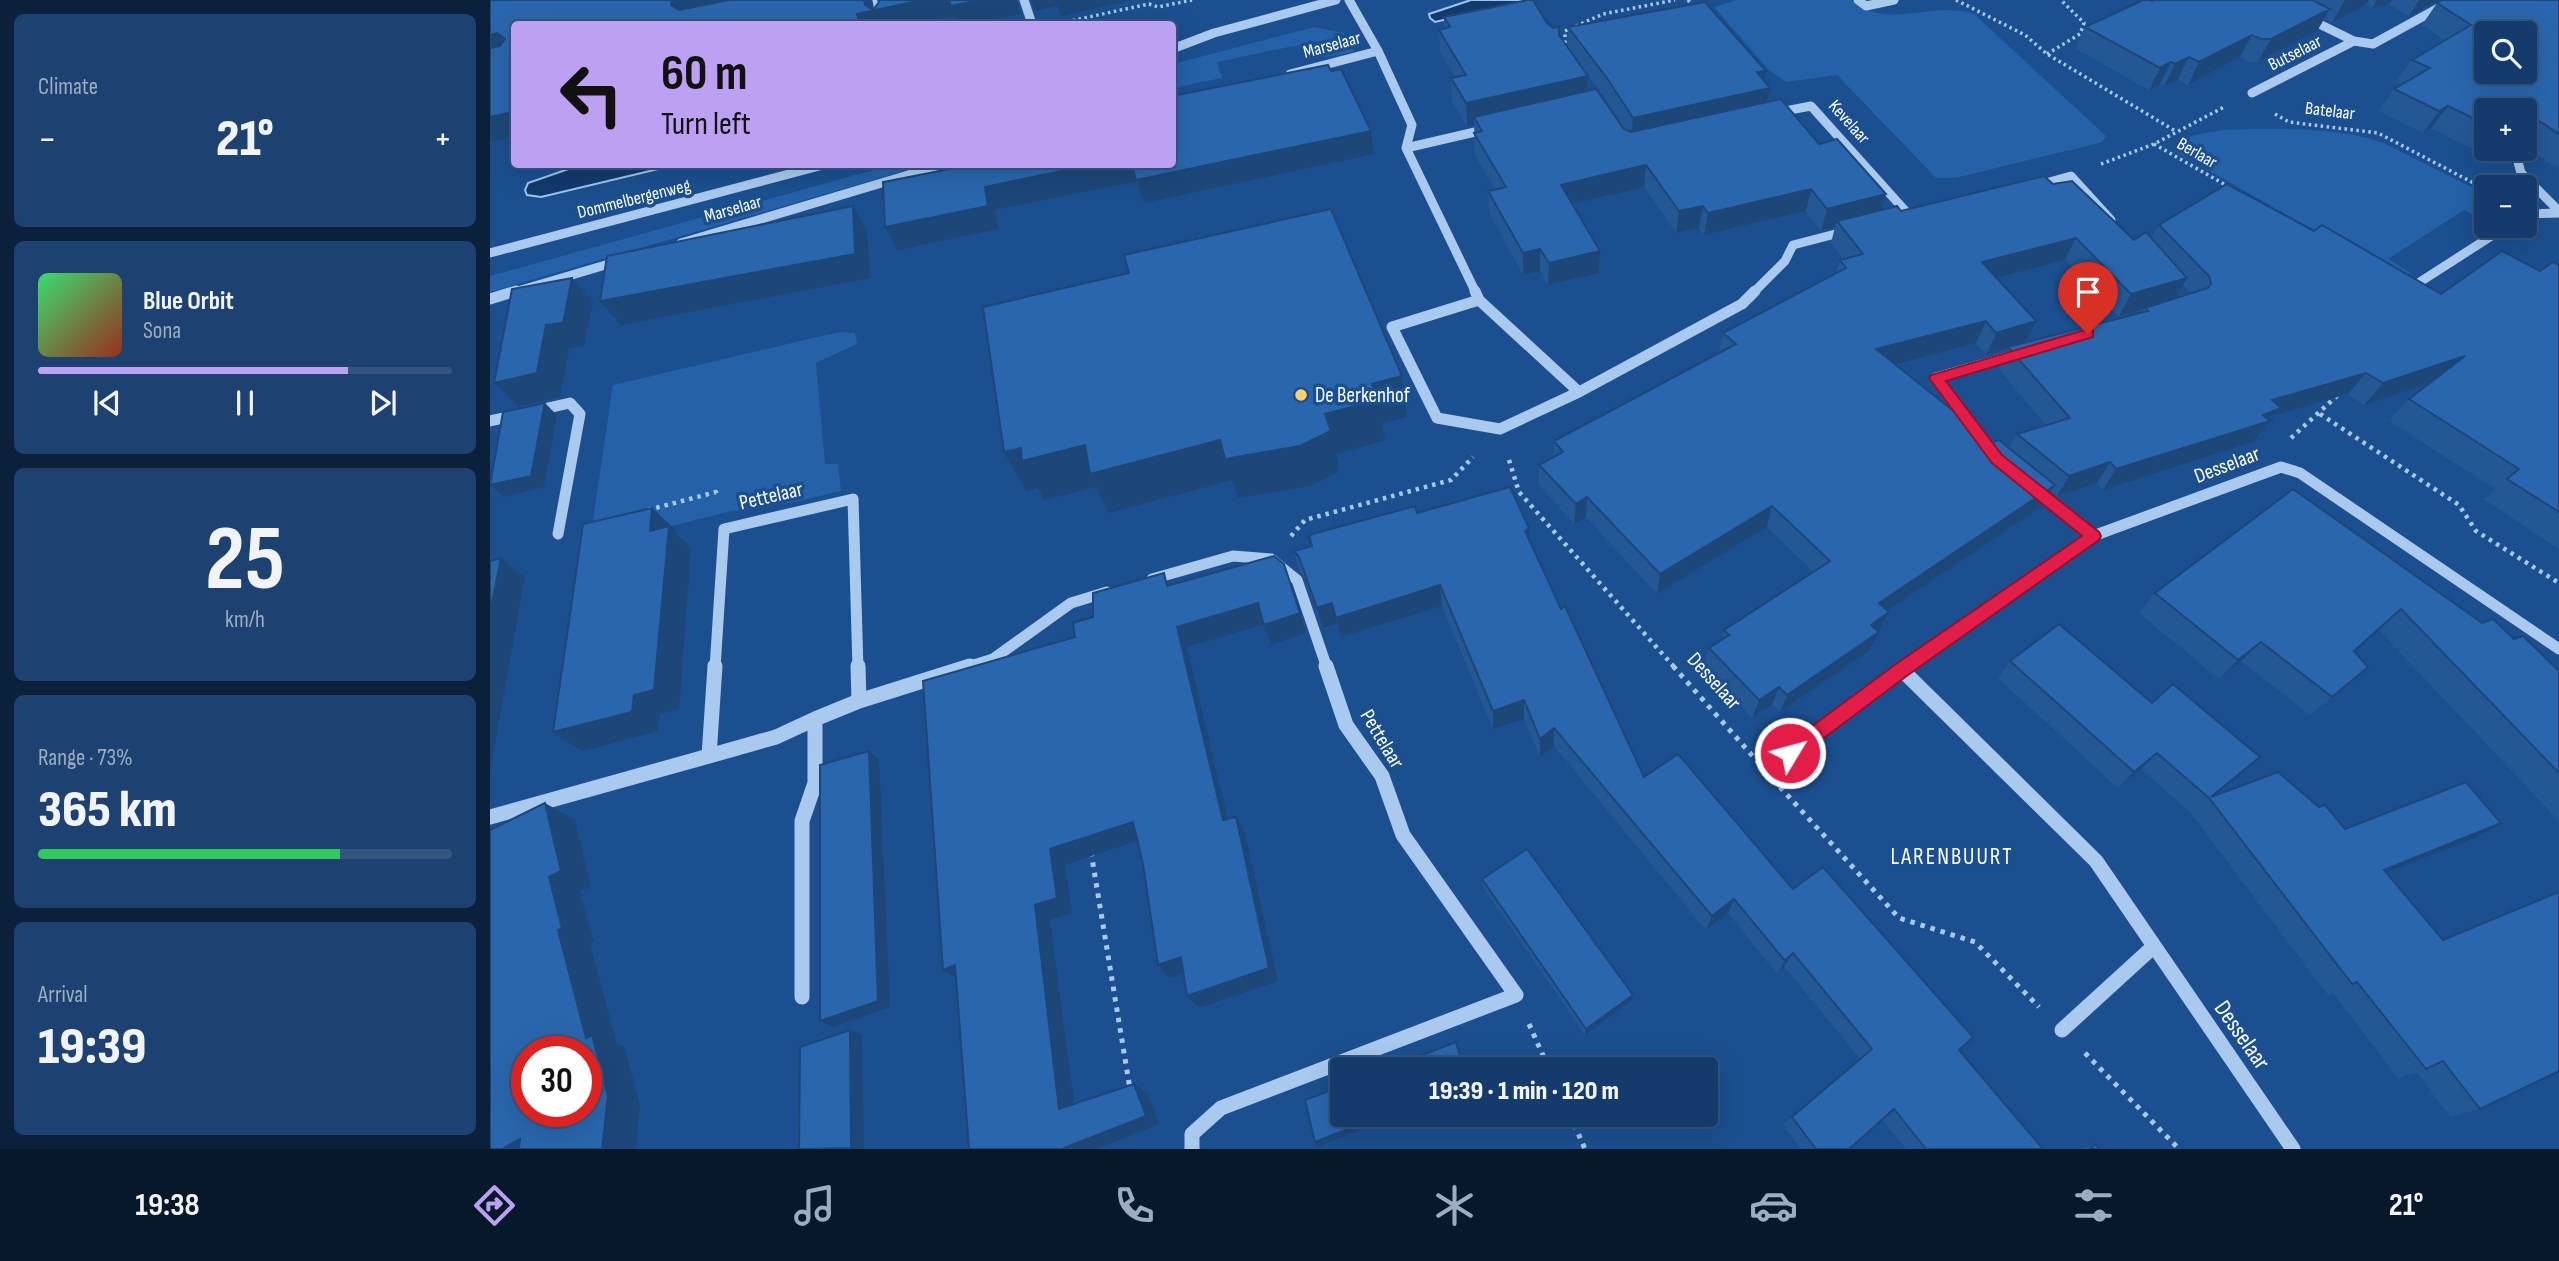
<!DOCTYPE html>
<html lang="en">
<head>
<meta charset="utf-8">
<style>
  :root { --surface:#143b6b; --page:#1d4271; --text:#f1f3f6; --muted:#9dadc1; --line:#33557e; --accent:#bca0f2 }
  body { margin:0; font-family:"Sofia Sans Condensed",sans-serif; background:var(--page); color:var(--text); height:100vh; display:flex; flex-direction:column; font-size:26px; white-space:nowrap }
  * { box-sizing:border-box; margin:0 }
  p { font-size:23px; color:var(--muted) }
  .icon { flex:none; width:38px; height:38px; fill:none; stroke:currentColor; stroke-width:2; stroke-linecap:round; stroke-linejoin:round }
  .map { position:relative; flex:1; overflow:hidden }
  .side { display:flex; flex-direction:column; gap:14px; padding:14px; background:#0b203b; width:490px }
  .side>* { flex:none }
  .top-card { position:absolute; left:21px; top:21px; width:665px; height:147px; border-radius:7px; box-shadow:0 7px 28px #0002,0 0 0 2px var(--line); background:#bca0f2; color:#111; overflow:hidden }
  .tools { position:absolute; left:1984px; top:21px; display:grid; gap:14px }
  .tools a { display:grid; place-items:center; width:63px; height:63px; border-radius:7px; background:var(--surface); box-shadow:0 7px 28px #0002,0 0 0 2px var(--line); font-size:35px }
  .speed { position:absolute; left:21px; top:1036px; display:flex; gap:14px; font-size:35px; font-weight:700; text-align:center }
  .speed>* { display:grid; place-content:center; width:91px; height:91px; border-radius:50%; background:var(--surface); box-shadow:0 7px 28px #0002,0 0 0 2px var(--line); line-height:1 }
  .speed .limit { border:10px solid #d22; background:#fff; color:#111 }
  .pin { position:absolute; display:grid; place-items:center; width:60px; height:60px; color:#fff; margin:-72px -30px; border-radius:50% 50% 50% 0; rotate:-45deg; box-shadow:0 0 7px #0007 }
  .pin .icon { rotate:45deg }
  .me { position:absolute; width:77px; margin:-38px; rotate:53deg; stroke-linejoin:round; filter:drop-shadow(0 0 5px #0008) }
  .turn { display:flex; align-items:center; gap:24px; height:147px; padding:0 35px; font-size:32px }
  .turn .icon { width:91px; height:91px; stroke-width:2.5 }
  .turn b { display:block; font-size:49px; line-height:60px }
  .big { font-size:52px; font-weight:800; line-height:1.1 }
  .side .widget { flex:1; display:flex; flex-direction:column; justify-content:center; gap:10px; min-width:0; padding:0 24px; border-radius:10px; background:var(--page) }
  .side .dial { align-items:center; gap:0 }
  .dial b { font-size:91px; line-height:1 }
  .song { display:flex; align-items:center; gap:21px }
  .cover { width:84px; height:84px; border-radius:10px; background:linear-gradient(135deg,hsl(140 70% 55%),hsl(10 70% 35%)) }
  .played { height:7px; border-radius:4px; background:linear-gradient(90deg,var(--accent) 75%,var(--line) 75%) }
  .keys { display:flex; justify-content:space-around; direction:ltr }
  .heat { display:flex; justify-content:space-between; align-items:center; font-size:38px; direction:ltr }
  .charge { height:10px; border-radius:5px; background:linear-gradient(90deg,#34c759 73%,var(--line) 0) }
  .trip { position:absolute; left:840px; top:1057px; width:388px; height:70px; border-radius:7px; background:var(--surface); box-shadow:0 7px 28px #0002,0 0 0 2px var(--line); font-weight:800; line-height:70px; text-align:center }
  .tabs { display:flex; height:112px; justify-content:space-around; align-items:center; background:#08182b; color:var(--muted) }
  .tabs .icon { width:49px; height:49px }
  .tabs .on { color:var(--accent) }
  .tabs b { font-size:32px; color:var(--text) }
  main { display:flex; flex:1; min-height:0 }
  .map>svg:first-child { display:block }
  .green { fill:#2461a8 }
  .water { fill:#123a6d; stroke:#9cc4f0; stroke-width:2 }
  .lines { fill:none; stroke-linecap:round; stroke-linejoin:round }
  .path-far2 { stroke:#a9c9ee; stroke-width:3.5; stroke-dasharray:2.5 3.5; stroke-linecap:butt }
  .path-far1 { stroke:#a9c9ee; stroke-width:4.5; stroke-dasharray:3.5 5; stroke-linecap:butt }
  .path { stroke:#a9c9ee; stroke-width:5; stroke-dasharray:4.5 6; stroke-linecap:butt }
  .minor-far2 { stroke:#a9c9ee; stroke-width:9 }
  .minor-far1 { stroke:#a9c9ee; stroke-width:11 }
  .minor { stroke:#a9c9ee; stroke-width:15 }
  .wall { fill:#245895; fill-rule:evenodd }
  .shaded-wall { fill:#1d4779 }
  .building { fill:#2a66ad; stroke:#1d4779; stroke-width:2; fill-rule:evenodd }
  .route { fill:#e11d48; stroke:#92132f; stroke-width:2 }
  .poi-dot { fill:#ffd166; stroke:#1b4f8f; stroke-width:2.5 }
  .labels { text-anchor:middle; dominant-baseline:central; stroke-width:7; stroke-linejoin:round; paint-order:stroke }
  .far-street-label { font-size:18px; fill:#fff; stroke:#1b4f8f }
  .poi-label { font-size:21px; fill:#fff; stroke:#1b4f8f; text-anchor:start }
  .street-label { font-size:21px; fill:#fff; stroke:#1b4f8f }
  .neighbourhood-label { font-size:23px; letter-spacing:2px; fill:#fff; stroke:#1b4f8f }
  .near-street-label { font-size:24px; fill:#fff; stroke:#1b4f8f }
</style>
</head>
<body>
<main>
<section class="side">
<div class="widget"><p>Climate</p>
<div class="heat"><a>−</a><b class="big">21°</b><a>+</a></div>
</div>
<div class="widget">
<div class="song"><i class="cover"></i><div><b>Blue Orbit</b><p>Sona</p></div></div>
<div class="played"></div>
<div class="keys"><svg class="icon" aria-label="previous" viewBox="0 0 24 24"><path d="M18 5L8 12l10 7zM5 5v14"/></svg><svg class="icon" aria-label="pause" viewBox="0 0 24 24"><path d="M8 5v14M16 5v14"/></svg><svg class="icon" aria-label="next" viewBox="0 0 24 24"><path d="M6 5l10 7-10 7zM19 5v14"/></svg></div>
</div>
<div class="widget dial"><b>25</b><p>km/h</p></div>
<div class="widget"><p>Range · 73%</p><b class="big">365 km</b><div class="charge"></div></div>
<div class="widget"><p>Arrival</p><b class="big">19:39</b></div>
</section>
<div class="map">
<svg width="2069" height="1149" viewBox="0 0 2069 1149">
  <rect width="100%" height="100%" fill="#1b4f8f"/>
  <path class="green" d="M1247,0H1361C1367,4 1373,9 1380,11C1411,22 1451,2 1484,14L1616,136L1612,142L1597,146L1465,178H1446L1347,75L1296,82L1278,69L1224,7Z
    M824,27L854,33L864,52L835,57L828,41L727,62L732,78L683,88V64Z
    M1732,130C1779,128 1850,127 1893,143L1997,195V222L1974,210L1898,259L1921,273L1910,280L1683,150L1701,136Z
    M402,165H434L0,292V276Z
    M349,332L365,333L367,344L326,363L335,464H348L351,491L305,502L237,512L99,547L123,385Z"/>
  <path class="water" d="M981,0H1040L945,22L940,18L939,14Z
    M90,165V164L185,165L51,197L37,195L35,190L38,183Z"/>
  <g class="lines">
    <path class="path-far2" d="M1198,0L1204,8
      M1466,0L1535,35L1557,54L1687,132
      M571,23L659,4L668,7L702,0
      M1075,49V31L1113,14L1185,0
      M1557,54L1590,34L1594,23L1571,0
      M1785,114L1799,122L1888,133L1997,190
      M1664,144L1739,187
      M1611,164L1664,144L1736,106"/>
    <path class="path-far1" d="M1830,414L1969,505L1986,531L2069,583
      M1801,438L1849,394
      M1019,460L1029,492L1185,668
      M158,510L226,492L227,497
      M801,536L815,520L961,480L983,457"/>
    <path class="path" d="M1183,666L1268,762
      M1290,787L1409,918L1485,942L1549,1007
      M601,852L640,1089
      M1039,1024L1059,1069
      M1595,1053L1689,1149
      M1080,1115L1095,1149"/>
    <path class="minor-far2" d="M387,0L392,24
      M534,0L542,24
      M859,0L888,51L922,125L916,148L986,293
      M1368,0L1376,6L1404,0
      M1817,18L1864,41L1883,44L1963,0
      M682,49L724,33L846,0
      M800,74L888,51
      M1762,93L1864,41
      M1284,113L1321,106L1419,215
      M916,148L998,129
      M2027,158L2031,173L2069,211
      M1545,186L1581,176L1621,220
      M2035,214L2069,213
      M191,243L455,164
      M0,253L337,164
      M1919,289L2017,226
      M21,293L129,261
      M1263,293L1295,261L1303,245L1357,231"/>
    <path class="minor-far1" d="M985,291L989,300L1089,392
      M0,299L26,291
      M989,300L902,327L947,418L1010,429L1089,392L1252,304L1265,291
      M45,411L80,403L90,414L68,534
      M0,421L27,415
      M1493,440L1446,378L1526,355
      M1544,488L1603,536
      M662,579L743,556L781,559L807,580L837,668
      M225,668L234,529L363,499L368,668
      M474,668L503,659L581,603L617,592
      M1415,668L1603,536L1791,467L1810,473L2069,649"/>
    <path class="minor" d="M368,666L369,701
      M1417,666L1412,670L1606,861L1803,1149
      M1300,753L1412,670
      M219,756L286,737L325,719
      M0,817L219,756L225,666
      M312,997V821L325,783V719L369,701L480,666
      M1572,1030L1663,947
      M702,1149V1134L731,1108L1026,995L913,835L892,776L856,725L836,666"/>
  </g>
  <path class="wall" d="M1665,0H1950L1919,16L1899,4L1882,8L1877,4L1842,23L1834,19L1827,31L1768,62H1759L1750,57L1698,85L1688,79L1674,86L1670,84L1659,90L1586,49L1595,27Z
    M2069,0V169L2035,146V110H1997V149H2004L1994,155L1941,128L1933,133L1889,111L1904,89L1911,84L1906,82L1922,60L1954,40L1932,25L1947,3Z
    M954,17L1057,23L1069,35L1078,48V27L1274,81L1277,102L1329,144L1391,210L1411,211L1563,184L1644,240L1661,238L1669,225L1824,231L1951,294L2050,271L2069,265V549L1994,499L2006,489L1899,421L1919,399L1941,382L1874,405L1858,394L1786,415L1763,442L1613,490L1607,483L1567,496L1561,491L1552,506L1397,610L1399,612L1379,651L1290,712L1282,705L1262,718L1214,666L1219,648L1231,641L1234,630L1324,572L1277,527L1167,594L1096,517L1084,524L1049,485V465L1063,457L1064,441L1229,353L1233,333L1346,273L1350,260L1353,259L1341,243L1345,227L1331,231L1316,211L1214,235L1209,228L1186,233L1154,187L1082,204L1110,251L1109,273L1058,285L1050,271L1033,275L999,213L998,191L1005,190L985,155L984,125L977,127L962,101L961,78L965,77L950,52L949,30L954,28ZM1084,57L1116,99L1135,129L1097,91ZM1575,260L1629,316L1654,308L1652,313L1535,343L1506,278ZM1693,285L1701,294L1685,299ZM1486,343L1496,355L1518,348L1508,368L1556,425L1527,434L1519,448L1502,442L1405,364Z
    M1803,489L1992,623L2024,639L2069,671V821L1888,629L1864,651L1878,667L1820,715L1751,661L1729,679L1649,613L1665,593Z
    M927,513L1039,540L1071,609L1154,777L1303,889L1469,1050L1553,1149H1416L1392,1119L1359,1149H1311L1293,1125L1370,1059L1294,966L1287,974L1238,913L1216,930L1064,746L1050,757L1034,719L1003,729L952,606L851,637L847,624L832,628L815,577L810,572L804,551L822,546L819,535Z
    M1569,624L1721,797L1855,829L1985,838L1896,873L1990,1109L1960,1117L1926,1072L1908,1078L1843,993L1838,995L1701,813L1651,769L1628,788L1508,678L1520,661Z
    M992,879L1143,995L1141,1001L1095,1035L993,887Z
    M1605,1144L1610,1149H1592Z"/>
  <path class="shaded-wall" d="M182,0H285L200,17L181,5Z
    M374,0H381L382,11L432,0H527L531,14L482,24H469L465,16L425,24H370L367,14L375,5Z
    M541,0H565L567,6L545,11Z
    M565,0H641L571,16Z
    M1855,0H1879L1877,4L1842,23Z
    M1887,0H1902L1899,4L1882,8Z
    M1929,0H1950L1919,16Z
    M1840,9L1827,31L1768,62L1781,39Z
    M7,33L23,54L0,59V35Z
    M1762,35L1750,57L1698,85L1709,62Z
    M1699,57L1688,79L1674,86L1685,64Z
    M1681,62L1670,84L1659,90L1670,68Z
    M1276,71L1273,89L1280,88L1276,109L1141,139L1143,118L1267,72Z
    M1098,76L1096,99L984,117V125L977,127L976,103Z
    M1958,106L1941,128L1933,133L1949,111Z
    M24,112V137L0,142V117Z
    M881,131L884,154L654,203L647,181L505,210L508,229L408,250L395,227L495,187L605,164H642Z
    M1999,149H2004L1994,155Z
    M1156,165L1154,187L1070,207L1071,185Z
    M1321,189L1316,211L1214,235L1218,213Z
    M1396,194L1389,216L1347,221L1345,227L1331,231L1337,209Z
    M363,206L377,230L380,278L131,325L110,301Z
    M1213,206L1209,228L1186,233L1189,211Z
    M1586,238L1575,260L1483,284L1492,262Z
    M1050,249V271L1033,275V253Z
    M1110,251L1109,273L1058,285L1059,263Z
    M82,278L103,302L94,346L79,349L70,397L29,406L4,383L56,325Z
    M1697,278L1684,300L1629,316L1641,294Z
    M1496,321L1486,343L1379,371L1386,349Z
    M1546,321L1535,343L1518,347V348L1496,355L1506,333Z
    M1975,356L1955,378L1874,405L1893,383Z
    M1876,373L1858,394L1786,415L1763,442L1613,490L1626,469L1782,400Z
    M912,376L917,417L892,423L895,440L846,454L850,471L820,486L748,498L742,480L619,513L606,487L554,500L548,488L536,491L514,452L531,448L730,440L835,414L882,384Z
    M55,403L67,415L54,487L13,497L0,485Z
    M1620,462L1607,483L1567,496L1579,476Z
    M1565,485L1552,506L1380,622L1389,603Z
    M1097,497L1096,517L1084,524L1086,504Z
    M1282,506L1277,527L1167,594L1170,574Z
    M162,508L185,529V532L201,548L189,709L170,714L168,731L92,751L63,732L144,695Z
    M1039,528V550L1035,531Z
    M11,558L35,577L0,771V613Z
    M950,585L952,606L851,637L846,618Z
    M768,603L775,624L697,647L742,837L733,820L687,627Z
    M842,603L847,624L832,628L827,608Z
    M1399,612L1389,631L1374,642L1389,632L1379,651L1290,712L1297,695L1381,625Z
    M810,613L816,633L781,645L774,625Z
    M1771,642L1751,661L1729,679L1748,660Z
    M1289,687L1282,705L1262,718L1269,700Z
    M1034,700V719L1003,729V711Z
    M1064,728V746L1050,757V739Z
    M379,751L389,760L400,1007L343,1027L330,1021Z
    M1667,753L1651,769L1628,788L1644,772Z
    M55,803L85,820L101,886L90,892L104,942L100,944L127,1044L134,1046L150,1105L146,1149H112L96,1038L68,930L59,877Z
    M746,817L755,833L788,981L709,1008L697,996Z
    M643,822L655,838L575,865L582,913L560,920L586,1118L569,1109L545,905L560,849Z
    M2011,823L1985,838L1870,883L1894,870Z
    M1244,899L1238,913L1216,930L1222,916Z
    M1303,953L1294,966L1287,974L1295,961Z
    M691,957L702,970L680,978L668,965Z
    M465,965L472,982L453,970Z
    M1143,995L1141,1001L1095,1035L1096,1029Z
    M360,1030L372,1035L374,1149H359Z
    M644,1084L658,1094L669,1124L606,1149H574V1148Z
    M893,1115H907L829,1146L825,1142Z
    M30,1139L62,1149H12Z"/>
  <path class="building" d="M0,0H182L181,5L189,10L239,0H374L375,5L383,10L389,2L388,0H432L367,14L370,24H24V112L0,117V48L10,46L15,39L7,33L0,35Z
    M459,0H490L461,6Z
    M1038,0H1043L1057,23L1063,28L1069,27V35L1098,76L976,103L961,78L976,75L949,30L960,27L954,17Z
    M1653,0H1660L1662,1L1665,0H1822L1840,9L1781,39H1771L1762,35L1709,62L1699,57L1685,64L1681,62L1670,68L1595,27Z
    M1952,0H2069V134L2040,115L2035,118V110H1997V125L1958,106L1949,111L1904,89L1940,68L1922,60L1981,25L1947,3ZM1997,33H2035V72H1997Z
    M1215,2L1276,71L1267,72L1280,88L1143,118L1117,78L1078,27Z
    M838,65L841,71L851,69L881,131L646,180L642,164H682V96Z
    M1106,89L1134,129L1141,132L1291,99L1329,144L1347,139L1396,194L1337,209L1321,189L1218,213L1213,206L1189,211L1156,165L1071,185L1110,251L1059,263L1050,249L1033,253L998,191L1016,187L984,133L992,131L984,117Z
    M476,164H605L495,187L498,206L395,227L393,182L470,167Z
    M1554,176L1563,184L1582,181L1644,240L1656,232L1697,278L1641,294L1586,238L1492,262L1546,321L1506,333L1496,321L1386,349L1502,442L1509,440L1565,485L1389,603L1399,612L1381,625L1389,632L1297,695L1289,687L1269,700L1219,648L1239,635L1234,630L1340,561L1282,506L1170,574L1097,497L1086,504L1049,465L1073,452L1064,441L1246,344L1233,333L1356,268L1350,260L1373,254L1347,221L1407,206L1411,211Z
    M1737,184L1824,231L1832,225L1951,294L2012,251L2050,271L2063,262L2069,265V512L2017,479L2029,469L1919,399L1975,356L1893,383L1876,373L1782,400L1791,408L1773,415L1780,421L1626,469L1620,462L1579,476L1527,434L1580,418L1518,347L1658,311L1655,308L1718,288L1721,284L1719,276L1669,225Z
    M363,206L365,254L110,301L117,256Z
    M841,209L912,376L882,384L889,400L835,414L841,431L810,446L735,459L730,440L600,474L595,445L532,461L531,448L514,452L493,307L639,273L634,255Z
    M82,278L73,323L56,325L47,373L4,383L22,289Z
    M55,403L41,476L0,485L13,412Z
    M1020,487L1039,528L1035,531L1071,609L1075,606L1154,777L1188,754L1303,889L1333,867L1483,1037L1469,1050L1553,1149H1436L1404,1109L1359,1149H1326L1302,1117L1382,1049L1303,953L1295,961L1244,899L1222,916L1064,728L1050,739L1034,700L1003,711L950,585L846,618L842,603L827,608L809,557L804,551L822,546L819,535L925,506L927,513Z
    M1803,489L1992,623L2003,619L2024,639L2033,636L2069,671V773L1911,609L1864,651L1878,667L1842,697L1771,642L1748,660L1665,593Z
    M162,508L160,531L179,526L164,690L144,695L142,712L63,732L93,524Z
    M784,556L794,564L810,613L774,625L768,603L687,627L733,820L746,817L779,968L697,996L691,957L668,965L653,864L643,822L560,849L567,898L545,905L569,1109L644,1084L656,1116L574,1148V1149H479L465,965L453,970L433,681L585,637L583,623L603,617V593L674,573L677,586Z
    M11,558L0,613V561Z
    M1569,624L1662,703L1683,684L1770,757L1721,797L1788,772L1829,807L1835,805L1855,829L1976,782L2011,823L1894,870L1953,940L2069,892V1071L1990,1109L1953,1061L1936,1069L1867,982L1862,984L1719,798L1667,753L1644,772L1520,661Z
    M379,751L388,1001L330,1021V765Z
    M55,803L71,871L59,877L72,928L68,930L96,1038L102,1035L118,1096L112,1149H29L30,1139L12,1149H0V830ZM37,1052H96V1111H37Z
    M1037,849L1143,995L1096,1029L992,879Z
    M360,1030L361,1148L309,1149L310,1047Z
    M966,1042L974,1069H896Z
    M852,1086V1115H893L825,1142L815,1100Z
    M1605,1144L1610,1149H1600Z"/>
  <path class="route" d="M1598,329L1603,330V337L1456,381L1512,455L1609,532L1611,536L1609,540L1418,675L1306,759L1300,761L1294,759L1291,753L1294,747L1406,664L1592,536L1502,463L1439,378L1441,375Z"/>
  <circle class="poi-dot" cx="811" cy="395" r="7"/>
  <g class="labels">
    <g class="far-street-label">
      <text transform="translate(842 45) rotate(-15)">Marselaar</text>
      <text transform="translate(1805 53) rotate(-27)">Butselaar</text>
      <text transform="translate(1840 111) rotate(7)">Batelaar</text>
      <text transform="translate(1359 122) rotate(48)">Kevelaar</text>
      <text transform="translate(1707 153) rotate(30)">Berlaar</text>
      <text transform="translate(144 199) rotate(-14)">Dommelbergenweg</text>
      <text transform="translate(243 209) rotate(-16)">Marselaar</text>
    </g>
    <g class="poi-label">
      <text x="825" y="395">De Berkenhof</text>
    </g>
    <g class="street-label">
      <text transform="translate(1737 465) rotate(-21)">Desselaar</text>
      <text transform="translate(281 496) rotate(-13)">Pettelaar</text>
      <text transform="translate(1224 681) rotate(48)">Desselaar</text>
      <text transform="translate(892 739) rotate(59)">Pettelaar</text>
    </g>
    <g class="neighbourhood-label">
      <text x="1462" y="857">LARENBUURT</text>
    </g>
    <g class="near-street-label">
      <text transform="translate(1752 1035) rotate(55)">Desselaar</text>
    </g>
  </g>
</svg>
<div class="tools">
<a><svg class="icon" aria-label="search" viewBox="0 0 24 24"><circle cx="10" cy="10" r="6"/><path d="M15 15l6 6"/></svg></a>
<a>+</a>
<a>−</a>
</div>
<div class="speed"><div class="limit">30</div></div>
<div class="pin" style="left:1598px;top:334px;background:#d93025"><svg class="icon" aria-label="arrive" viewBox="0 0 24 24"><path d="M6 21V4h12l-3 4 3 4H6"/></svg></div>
<svg class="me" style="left:1300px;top:753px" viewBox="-20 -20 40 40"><circle r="17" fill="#e11d48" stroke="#fff" stroke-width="3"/><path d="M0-11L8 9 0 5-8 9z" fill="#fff"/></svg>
<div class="trip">19:39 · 1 min · 120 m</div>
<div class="top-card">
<div class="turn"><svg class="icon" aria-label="left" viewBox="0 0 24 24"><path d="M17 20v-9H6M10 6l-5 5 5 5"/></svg><div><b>60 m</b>Turn left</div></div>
</div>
</div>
</main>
<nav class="tabs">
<b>19:38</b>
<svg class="icon on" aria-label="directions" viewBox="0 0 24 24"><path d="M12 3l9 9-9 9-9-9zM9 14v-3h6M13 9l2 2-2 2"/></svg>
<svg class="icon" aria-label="music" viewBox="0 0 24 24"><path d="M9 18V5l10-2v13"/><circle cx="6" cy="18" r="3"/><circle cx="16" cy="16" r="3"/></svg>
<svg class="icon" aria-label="phone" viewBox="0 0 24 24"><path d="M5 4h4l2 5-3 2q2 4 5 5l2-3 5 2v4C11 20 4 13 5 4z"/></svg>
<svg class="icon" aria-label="climate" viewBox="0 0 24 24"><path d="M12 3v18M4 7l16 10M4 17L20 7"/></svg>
<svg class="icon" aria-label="car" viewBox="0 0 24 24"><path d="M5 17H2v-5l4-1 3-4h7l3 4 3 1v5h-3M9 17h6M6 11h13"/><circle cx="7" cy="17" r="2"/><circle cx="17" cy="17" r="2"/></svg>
<svg class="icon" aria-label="filters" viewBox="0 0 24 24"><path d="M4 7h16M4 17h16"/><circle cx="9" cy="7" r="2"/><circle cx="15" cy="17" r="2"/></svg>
<b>21°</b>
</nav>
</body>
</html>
